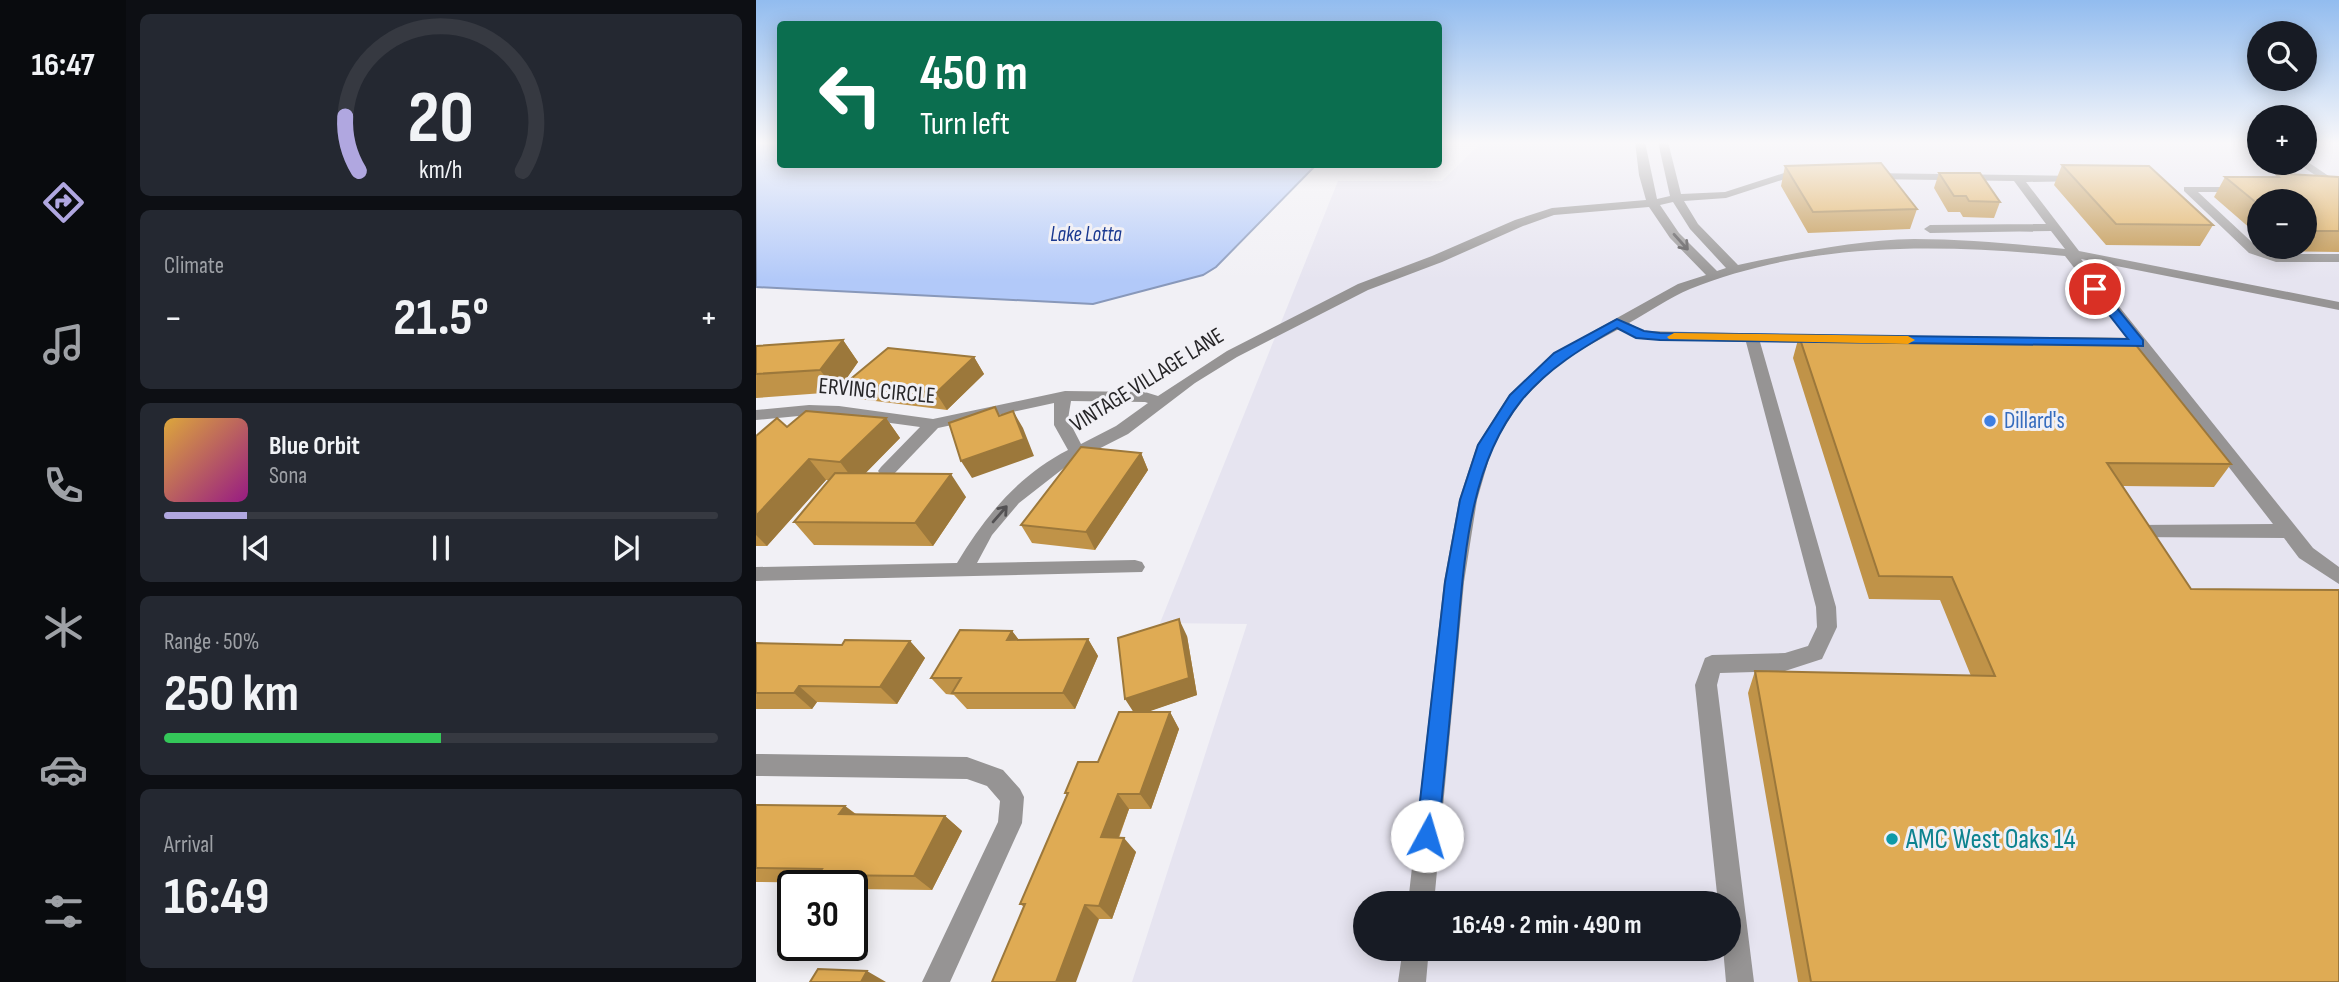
<!DOCTYPE html>
<html lang="en">
<head>
<meta charset="utf-8">
<style>
  :root { --surface:#171b24; --page:#242831; --text:#f1f3f6; --muted:#9ea1a6; --line:#363941; --accent:#b0a7e0 }
  body { margin:0; font-family:"Sofia Sans Condensed",sans-serif; background:var(--page); color:var(--text); height:100vh; display:flex; flex-direction:column; font-size:26px; white-space:nowrap }
  * { box-sizing:border-box; margin:0 }
  p { font-size:23px; color:var(--muted) }
  .icon { flex:none; width:38px; height:38px; fill:none; stroke:currentColor; stroke-width:2; stroke-linecap:round; stroke-linejoin:round }
  .map { position:relative; flex:1; overflow:hidden }
  .sheet { display:flex; flex-direction:column; gap:14px; padding:14px; background:#0d0f14; width:630px }
  .sheet>* { flex:none }
  .hud { position:absolute; left:21px; top:21px; width:665px; height:147px; border-radius:7px; box-shadow:0 4px 18px #0003; background:#0b6e4f; color:#fff; overflow:hidden }
  .controls { position:absolute; left:1491px; top:21px; display:grid; gap:14px }
  .controls a { display:grid; place-items:center; width:70px; height:70px; border-radius:50%; background:var(--surface); box-shadow:0 4px 18px #0003; font-size:35px }
  .speed { position:absolute; left:21px; top:870px; display:flex; gap:14px; font-size:35px; font-weight:700; text-align:center }
  .speed>* { display:grid; place-content:center; width:91px; height:91px; border-radius:50%; background:var(--surface); box-shadow:0 4px 18px #0003; line-height:1 }
  .speed .limit { border:4px solid #111; border-radius:10px; background:#fff; color:#111 }
  .pin { position:absolute; display:grid; place-items:center; width:60px; height:60px; color:#fff; margin:-30px; border:4px solid #fff; border-radius:50%; box-shadow:0 2px 7px #0007 }
  .me { position:absolute; width:77px; margin:-38px; rotate:6deg; stroke-linejoin:round; filter:drop-shadow(0 0 5px #0008) }
  .turn { display:flex; align-items:center; gap:24px; height:147px; padding:0 28px; font-size:32px }
  .turn .icon { width:91px; height:91px; stroke-width:2.5 }
  .turn b { display:block; font-size:49px; line-height:60px }
  .big { font-size:52px; font-weight:700; line-height:1.1 }
  .sheet .widget { flex:1; display:flex; flex-direction:column; justify-content:center; gap:10px; min-width:0; padding:0 24px; border-radius:10px; background:var(--page) }
  .sheet .dial { align-items:center; gap:0 }
  .dial svg { height:182px; overflow:visible; fill:none; stroke:var(--line); stroke-width:7; stroke-linecap:round; text-anchor:middle }
  .dial text { fill:var(--text); stroke:none }
  .song { display:flex; align-items:center; gap:21px }
  .cover { width:84px; height:84px; border-radius:10px; background:linear-gradient(135deg,hsl(40 70% 55%),hsl(310 70% 35%)) }
  .played { height:7px; border-radius:4px; background:linear-gradient(90deg,var(--accent) 15%,var(--line) 15%) }
  .keys { display:flex; justify-content:space-around; direction:ltr }
  .heat { display:flex; justify-content:space-between; align-items:center; font-size:38px; direction:ltr }
  .charge { height:10px; border-radius:5px; background:linear-gradient(90deg,#34c759 50%,var(--line) 0) }
  .trip { position:absolute; left:597px; top:891px; width:388px; height:70px; border-radius:35px; background:var(--surface); box-shadow:0 4px 18px #0003; font-weight:700; line-height:70px; text-align:center }
  main { display:flex; flex:1; min-height:0 }
  .tabs { display:flex; flex-direction:column; width:126px; justify-content:space-around; align-items:center; background:#090b0e; color:var(--muted) }
  .tabs .icon { width:49px; height:49px }
  .tabs .current { color:var(--accent) }
  .tabs b { font-size:32px; color:var(--text) }
  .map>svg:first-child { display:block }
  .built { fill:#e6e4f0; fill-rule:evenodd }
  .water { fill:#b2c9f9; stroke:#8898ba; stroke-width:2 }
  .lines { fill:none; stroke-linecap:round; stroke-linejoin:round }
  .minor { fill:#969494; fill-rule:evenodd }
  .wall { fill:#c09348 }
  .shaded-wall { fill:#9c783b }
  .building { fill:#dfab54; stroke:#9c783b; stroke-width:2 }
  .oneway { stroke:#535153 }
  .route { fill:#1a73e8; stroke:#114b97; stroke-width:2 }
  .slow { fill:#f59e0b }
  .shop-dot { fill:#3f7fe0; stroke:#f1f0f5; stroke-width:2.5 }
  .culture-dot { fill:#0f9aa8; stroke:#f1f0f5; stroke-width:2.5 }
  .labels { text-anchor:middle; dominant-baseline:central; stroke-width:6; stroke-linejoin:round; paint-order:stroke }
  .far-water-label { font-size:21px; font-style:italic; fill:#193890; stroke:#f1f0f5 }
  .street-label { font-size:23px; fill:#262527; stroke:#f1f0f5 }
  .shop-label { font-size:23px; fill:#366cbe; stroke:#f1f0f5; text-anchor:start }
  .near-culture-label { font-size:28px; fill:#0d838f; stroke:#f1f0f5; text-anchor:start }
</style>
</head>
<body>
<main>
<nav class="tabs">
<b>16:47</b>
<svg class="icon current" aria-label="directions" viewBox="0 0 24 24"><path d="M12 3l9 9-9 9-9-9zM9 14v-3h6M13 9l2 2-2 2"/></svg>
<svg class="icon" aria-label="music" viewBox="0 0 24 24"><path d="M9 18V5l10-2v13"/><circle cx="6" cy="18" r="3"/><circle cx="16" cy="16" r="3"/></svg>
<svg class="icon" aria-label="phone" viewBox="0 0 24 24"><path d="M5 4h4l2 5-3 2q2 4 5 5l2-3 5 2v4C11 20 4 13 5 4z"/></svg>
<svg class="icon" aria-label="climate" viewBox="0 0 24 24"><path d="M12 3v18M4 7l16 10M4 17L20 7"/></svg>
<svg class="icon" aria-label="car" viewBox="0 0 24 24"><path d="M5 17H2v-5l4-1 3-4h7l3 4 3 1v5h-3M9 17h6M6 11h13"/><circle cx="7" cy="17" r="2"/><circle cx="17" cy="17" r="2"/></svg>
<svg class="icon" aria-label="filters" viewBox="0 0 24 24"><path d="M4 7h16M4 17h16"/><circle cx="9" cy="7" r="2"/><circle cx="15" cy="17" r="2"/></svg>
</nav>
<section class="sheet">
<div class="widget dial"><svg viewBox="0 0 100 80">
<path d="M14 69A42 42 0 1 1 86 69"/>
<path d="M14 69A42 42 0 0 1 8 45" stroke="#b0a7e0"/>
<text x="50" y="56" font-size="32" font-weight="700">20</text>
<text x="50" y="72" font-size="11">km/h</text>
</svg></div>
<div class="widget"><p>Climate</p>
<div class="heat"><a>−</a><b class="big">21.5°</b><a>+</a></div>
</div>
<div class="widget">
<div class="song"><i class="cover"></i><div><b>Blue Orbit</b><p>Sona</p></div></div>
<div class="played"></div>
<div class="keys"><svg class="icon" aria-label="previous" viewBox="0 0 24 24"><path d="M18 5L8 12l10 7zM5 5v14"/></svg><svg class="icon" aria-label="pause" viewBox="0 0 24 24"><path d="M8 5v14M16 5v14"/></svg><svg class="icon" aria-label="next" viewBox="0 0 24 24"><path d="M6 5l10 7-10 7zM19 5v14"/></svg></div>
</div>
<div class="widget"><p>Range · 50%</p><b class="big">250 km</b><div class="charge"></div></div>
<div class="widget"><p>Arrival</p><b class="big">16:49</b></div>
</section>
<div class="map">
<svg width="1583" height="982" viewBox="0 0 1583 982">
  <rect width="100%" height="100%" fill="#f1f0f5"/>
  <path class="built" d="M726,142H1503V163H1549V142H1583V982H376L491,624L404,623L582,181H686ZM1503,201H1549V247H1503ZM609,903H973V948H609Z"/>
  <path class="water" d="M0,142H24V164L560,165L460,267L447,275L337,304L0,287Z"/>
  <g class="lines">
    <path class="minor" d="M879,142H889L901,199L914,196L902,142H912L925,194L969,192L1028,173L1053,174V178L1029,179L970,198L928,201L942,224L982,265C1040,253 1099,240 1158,239C1208,239 1258,244 1309,249L1295,231L1174,233L1168,229L1174,225L1290,224L1258,181L1112,179L1106,176L1112,173L1322,176L1326,177V181L1270,182L1323,251L1583,302V310L1325,259L1557,548L1583,567V584L1543,558L1528,538L1374,537L1371,532L1374,527L1380,525L1517,524L1309,256C1184,244 1053,241 934,289C913,298 893,312 873,323L888,331L1063,335L1070,339L1063,343L1004,342L1080,607L1081,627L1066,659L1029,671L964,673L961,685L998,982H970L967,948H973V903H962L939,685L949,658L956,655L1029,653L1052,646L1061,627L1060,607L990,342L885,339L863,329L808,359L765,401L737,445L721,500L708,582L678,903H652L688,582L703,500L721,445L753,395L798,353L922,284L950,275L914,238L893,207L798,215L767,226L686,262L612,290L481,357L439,383L372,434L313,464L263,503L236,535L221,563L379,560L386,562L389,567L386,572L0,581V567L201,563C229,516 263,475 312,450L298,425V403L182,428L137,475H125L122,471L125,467L164,427L83,416L53,415L0,420V410L53,405L83,406L177,419L309,391L389,392L402,396L471,351L602,284L676,256L759,220L796,208L890,200L883,175ZM917,202L934,229L970,268L961,271L923,233L904,205ZM315,401L389,402L392,403L360,426L325,444L312,419Z
      M1549,160L1583,183V191L1544,165L1543,163H1549Z
      M1428,187H1489V191L1485,192H1442L1501,247L1521,254H1583V262H1520L1493,253L1428,191Z
      M0,754L211,757L247,770L264,789L268,797L266,823L194,982H166L242,822L244,801L231,786L211,779L0,776Z
      M647,948H673L670,982H642Z"/>
  </g>
  <path class="wall" d="M1306,165L1457,225L1444,246L1350,245L1298,185Z
    M1029,166L1161,209L1154,229L1052,233L1025,186Z
    M1183,173L1244,202L1238,218L1207,217L1204,212H1192L1178,188Z
    M1521,175L1583,177V252L1521,251L1516,247H1549V201H1503V236L1458,197L1469,177H1520Z
    M1043,336L1475,464L1458,487L1367,486L1583,982H1042L992,693L999,671L1215,676L1184,600L1113,599L1037,358Z
    M87,340L102,362L81,392L0,398V346Z
    M218,357L228,374L191,410L103,399L91,382Z
    M130,418L144,438L109,473L210,497L177,546L58,545L38,522L74,480H70L11,546H0V436L31,427Z
    M385,453L392,470L339,550L276,543L265,525Z
    M256,631L263,640L332,639L342,656L319,709H211L198,695L190,694L175,678Z
    M431,636L441,695L390,712H414L423,729L395,809H373L363,838L380,852L356,919H343L268,907L264,904L311,795L309,793L342,762Z
    M154,641L169,658L141,704L61,702L56,709H0V643L86,645Z
    M0,805L89,806L100,814L189,816L206,831L176,890L96,889V886H79L75,883L0,882Z"/>
  <path class="shaded-wall" d="M87,340L102,362L81,392L64,370Z
    M218,357L228,374L191,410L180,393Z
    M257,411L267,428L278,456L216,478L205,461Z
    M130,418L144,438L100,483L84,462Z
    M385,453L392,470L339,550L330,532Z
    M53,459L70,480L11,546L0,535V516Z
    M195,474L210,497L177,546L159,523Z
    M423,619L431,636L441,695L380,716L369,699Z
    M256,631L269,648L251,640Z
    M332,639L342,656L319,709L307,693Z
    M154,641L169,658L141,704L124,687Z
    M43,686L61,702L56,709L38,693Z
    M414,712L423,729L395,809L384,794Z
    M362,794L373,809L357,852L345,837Z
    M89,806L108,821L83,814Z
    M189,816L206,831L176,890L158,876Z
    M368,838L380,852L356,919L343,906Z
    M329,905L343,919L320,982H300Z
    M111,971L130,982H105Z"/>
  <path class="building" d="M1125,163L1161,209L1057,212L1029,166Z
    M1306,165L1393,166L1457,225L1360,224Z
    M1183,173H1224L1244,202L1213,201L1210,196H1198Z
    M1532,174L1583,177V231H1549V201H1503V205L1469,177H1523L1521,175Z
    M1043,336L1375,339L1475,464L1351,463L1435,589L1583,590V982H1055L999,671L1239,676L1196,577L1123,576Z
    M87,340L64,370L0,374V346Z
    M132,348L218,357L180,393L91,382Z
    M239,407L243,416L257,411L268,439L205,461L193,423Z
    M50,411L130,418L84,462L53,459L0,516V436L21,418L31,427Z
    M325,447L385,453L330,532L265,525Z
    M79,473L195,474L159,523L38,522Z
    M423,619L433,678L369,699L362,638Z
    M204,630L256,631L251,640L332,639L307,693H196L205,678H175Z
    M89,640L154,641L124,687L43,686L38,693H0V643L86,645Z
    M363,712H414L384,794H362L345,837L368,838L343,906L329,905L300,982H236L269,904H264L312,793H309L322,762H342Z
    M0,805L89,806L83,814L189,816L158,876L62,875L66,869L0,868Z
    M62,969L111,971L105,982H54Z"/>
  <defs><path id="oneway-shaft" d="M-6 0H5M1.5-3L5.5 0L1.5 3" fill="none" stroke-width="1.6" stroke-linecap="round" stroke-linejoin="round" transform="scale(1.75)"/></defs>
  <g class="oneway">
    <use href="#oneway-shaft" transform="translate(925 242) rotate(48)"/>
    <use href="#oneway-shaft" transform="translate(244 514) rotate(-49)"/>
  </g>
  <linearGradient id="sky" x2="0" y2="1"><stop stop-color="#92bcef"/><stop offset="0.51" stop-color="#f9f8fa"/><stop offset="1" stop-color="#f9f8fa" stop-opacity="0"/></linearGradient>
  <rect width="1583" height="280" fill="url(#sky)"/>
  <path class="route" d="M1339,285L1343,286L1387,340V346L904,340L880,338L861,328C826,348 791,369 765,401C708,472 708,576 699,661C694,720 688,778 682,836L679,844L671,847L663,844L660,836L689,582L704,500L722,445L754,395L798,353L861,319L888,331L904,333L1372,339L1333,289Z"/>
  <path class="slow" d="M918,333L1152,336L1159,340L1152,344L913,339L911,337Z"/>
  <circle class="shop-dot" cx="1234" cy="421" r="7"/>
  <circle class="culture-dot" cx="1136" cy="839" r="7"/>
  <g class="labels">
    <g class="far-water-label">
      <text x="330" y="234">Lake Lotta</text>
    </g>
    <g class="street-label">
      <text transform="translate(391 380) rotate(-32)">VINTAGE VILLAGE LANE</text>
      <text transform="translate(121 391) rotate(5)">ERVING CIRCLE</text>
    </g>
    <g class="shop-label">
      <text x="1248" y="421">Dillard's</text>
    </g>
    <g class="near-culture-label">
      <text x="1150" y="839">AMC West Oaks 14</text>
    </g>
  </g>
</svg>
<div class="controls">
<a><svg class="icon" aria-label="search" viewBox="0 0 24 24"><circle cx="10" cy="10" r="6"/><path d="M15 15l6 6"/></svg></a>
<a>+</a>
<a>−</a>
</div>
<div class="speed"><div class="limit">30</div></div>
<div class="pin" style="left:1339px;top:289px;background:#d93025"><svg class="icon" aria-label="arrive" viewBox="0 0 24 24"><path d="M6 21V4h12l-3 4 3 4H6"/></svg></div>
<svg class="me" style="left:671px;top:836px" viewBox="-20 -20 40 40"><circle r="19" fill="#fff"/><path d="M0-13L10 11 0 6-10 11z" fill="#1a73e8"/></svg>
<div class="trip">16:49 · 2 min · 490 m</div>
<div class="hud">
<div class="turn"><svg class="icon" aria-label="left" viewBox="0 0 24 24"><path d="M17 20v-9H6M10 6l-5 5 5 5"/></svg><div><b>450 m</b>Turn left</div></div>
</div>
</div>
</main>
</body>
</html>
